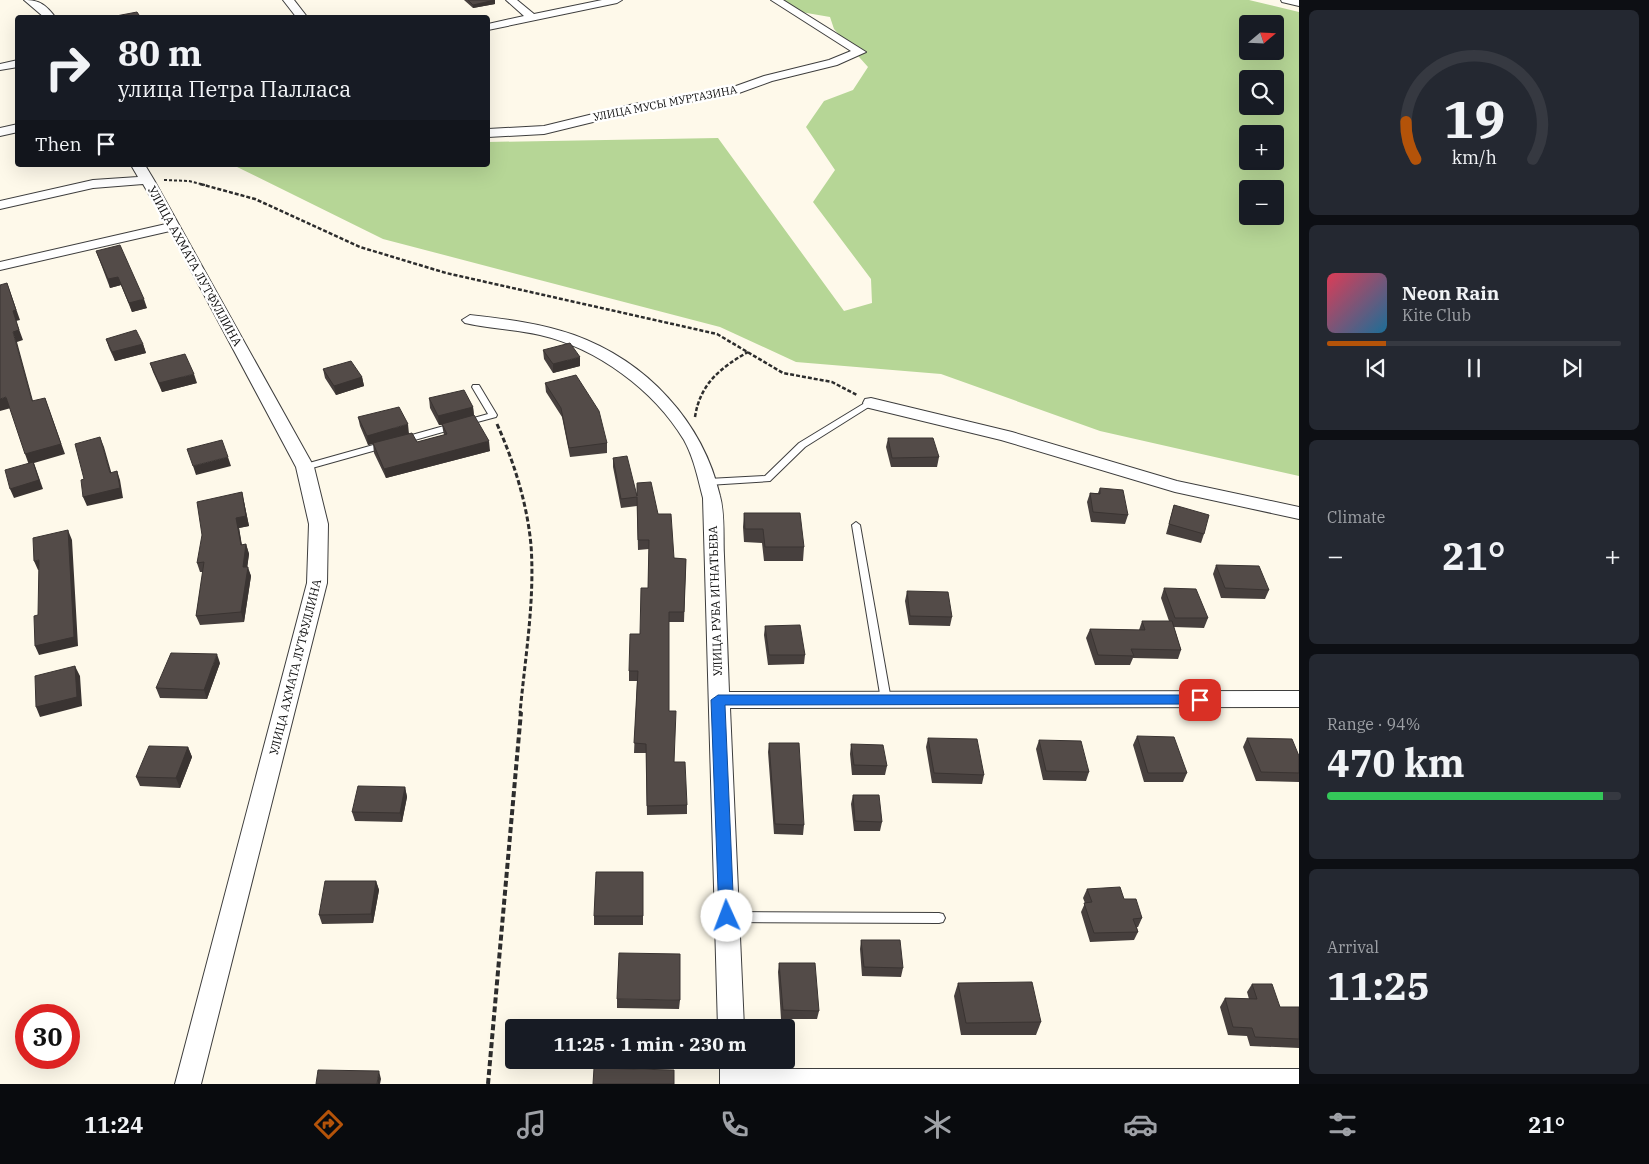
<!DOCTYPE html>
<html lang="en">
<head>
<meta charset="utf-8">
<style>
  :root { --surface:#171b24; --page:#242831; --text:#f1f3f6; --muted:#9ea1a6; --line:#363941; --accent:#b45309 }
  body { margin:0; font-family:"IBM Plex Serif",serif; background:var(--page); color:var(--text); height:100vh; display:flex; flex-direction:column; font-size:19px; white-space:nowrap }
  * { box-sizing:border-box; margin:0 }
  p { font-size:16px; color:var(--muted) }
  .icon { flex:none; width:28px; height:28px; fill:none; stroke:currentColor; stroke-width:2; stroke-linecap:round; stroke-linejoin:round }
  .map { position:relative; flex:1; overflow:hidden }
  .drawer { display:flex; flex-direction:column; gap:10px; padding:10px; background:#0d0f14; width:350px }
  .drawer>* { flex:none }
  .top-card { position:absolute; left:15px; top:15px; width:475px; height:152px; border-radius:5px; box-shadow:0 5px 20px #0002; background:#171b24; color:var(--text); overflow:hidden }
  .needle { width:32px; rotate:71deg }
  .fabs { position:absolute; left:1239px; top:15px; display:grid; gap:10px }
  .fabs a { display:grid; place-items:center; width:45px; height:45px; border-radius:5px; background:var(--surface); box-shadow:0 5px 20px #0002; font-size:25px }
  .speed { position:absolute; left:15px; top:1004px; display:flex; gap:10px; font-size:25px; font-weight:700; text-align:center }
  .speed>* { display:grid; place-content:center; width:65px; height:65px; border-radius:50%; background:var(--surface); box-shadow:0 5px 20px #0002; line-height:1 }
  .speed .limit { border:8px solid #d22; background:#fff; color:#111 }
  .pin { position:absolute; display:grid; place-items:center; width:42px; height:42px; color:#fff; margin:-21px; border-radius:10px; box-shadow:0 2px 8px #0006 }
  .me { position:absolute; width:55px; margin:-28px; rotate:358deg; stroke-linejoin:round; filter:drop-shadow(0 0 4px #0008) }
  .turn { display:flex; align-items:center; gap:18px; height:105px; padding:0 20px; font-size:22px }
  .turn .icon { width:65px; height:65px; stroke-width:2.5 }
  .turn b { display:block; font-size:35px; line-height:42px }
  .then { display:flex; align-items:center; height:48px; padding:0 20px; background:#0003; gap:10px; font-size:19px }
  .big { font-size:38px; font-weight:700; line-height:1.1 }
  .drawer .tile { flex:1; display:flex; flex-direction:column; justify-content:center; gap:8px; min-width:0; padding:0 18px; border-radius:8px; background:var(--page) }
  .drawer .dial { align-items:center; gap:0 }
  .dial svg { height:130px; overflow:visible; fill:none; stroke:var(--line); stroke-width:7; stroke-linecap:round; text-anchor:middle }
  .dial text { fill:var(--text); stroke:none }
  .song { display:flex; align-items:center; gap:15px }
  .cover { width:60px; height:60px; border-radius:8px; background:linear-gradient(135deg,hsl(350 70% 55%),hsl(200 70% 35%)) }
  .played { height:5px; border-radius:2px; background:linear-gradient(90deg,var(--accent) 20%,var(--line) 20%) }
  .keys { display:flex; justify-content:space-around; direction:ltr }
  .heat { display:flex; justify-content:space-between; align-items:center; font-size:28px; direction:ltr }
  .charge { height:8px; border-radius:4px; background:linear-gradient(90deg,#34c759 94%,var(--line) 0) }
  .trip { position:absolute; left:505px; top:1019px; width:290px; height:50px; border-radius:5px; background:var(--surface); box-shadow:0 5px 20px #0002; font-weight:700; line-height:50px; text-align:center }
  .dock { display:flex; height:80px; justify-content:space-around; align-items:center; background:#090b0e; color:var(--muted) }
  .dock .icon { width:35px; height:35px }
  .dock .active { color:var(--accent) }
  .dock b { font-size:22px; color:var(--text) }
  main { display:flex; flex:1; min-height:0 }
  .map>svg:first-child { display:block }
  .forest { fill:#b6d696; fill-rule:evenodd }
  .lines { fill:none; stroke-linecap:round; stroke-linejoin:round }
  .lane-casing { stroke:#3e3e3e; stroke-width:2 }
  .street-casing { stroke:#3e3e3e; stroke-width:2 }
  .path-far3 { stroke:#2d2d2d; stroke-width:2; stroke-dasharray:3 2; stroke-linecap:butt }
  .path-far2 { stroke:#2d2d2d; stroke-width:2.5; stroke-dasharray:4 2; stroke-linecap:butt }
  .path-far1 { stroke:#2d2d2d; stroke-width:3; stroke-dasharray:5 2.5; stroke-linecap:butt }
  .path { stroke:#2d2d2d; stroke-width:4; stroke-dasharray:6 3; stroke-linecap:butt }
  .lane { fill:#fff; fill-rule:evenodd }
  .street { fill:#fff; fill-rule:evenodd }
  .wall { fill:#47403e }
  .shaded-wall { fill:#3a3432 }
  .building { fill:#534b48; stroke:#3a3432 }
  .route { fill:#1a73e8; stroke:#114b97 }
  .labels { text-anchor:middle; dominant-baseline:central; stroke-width:5; stroke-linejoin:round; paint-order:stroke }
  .far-street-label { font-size:11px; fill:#0b0b0b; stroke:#fff }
  .street-label { font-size:12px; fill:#0b0b0b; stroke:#fff }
</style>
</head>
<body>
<main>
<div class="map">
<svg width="1299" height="1084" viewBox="0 0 1299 1084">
  <rect width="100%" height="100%" fill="#fef9ea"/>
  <path class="forest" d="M776,0H1249L1299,12V476L1100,431L941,374L796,362L720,327L383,239L233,165H488V142L718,138L844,311L872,303L871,279L813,202L835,170L806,127L824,101L853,90L868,67L834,29L830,17L801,12ZM1248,24H1275V51H1248ZM1248,79H1275V106H1248ZM1248,134H1275V161H1248ZM1248,189H1275V216H1248Z"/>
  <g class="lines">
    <g class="lane-casing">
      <path id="lane" d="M473,385H479L497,415L496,417L466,425H463L462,423L463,421L488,414L472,387Z
        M868,401H874L875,403L805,447L770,481L708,485L704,482L708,479L765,476L799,443Z
        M451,424H457L458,426L457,428L404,443L400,440L401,438Z
        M384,442L387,443L388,445L387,447L305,470L301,467L302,465Z
        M856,522L860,525L891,700L889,703L886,704L883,703L881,700L852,525Z
        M729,912L939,913L943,914L945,918L943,922L939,923L729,922L725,921L723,917L725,913Z"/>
    </g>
    <g class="street-casing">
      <path id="street" d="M24,0C40,0 46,5 56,18H45Z
        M283,0H294L308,18H297Z
        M506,0H517L534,14L602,0H622L617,3L488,30V24L524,16Z
        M771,0H783L866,52L837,65L772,81L739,93L634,112L544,134L488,137V129L544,126L634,104L736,86L764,76L829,60L851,51Z
        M1281,0H1299V6L1282,2Z
        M18,60V67L0,70V64Z
        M18,124V132L0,136V128Z
        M131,165H145L154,180L314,467L328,524L327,583L201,1084H175L307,583L309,524L296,467L170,231L0,270V262L166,224L143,184L93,188L0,209V201L93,180L138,177Z
        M470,315C505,319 541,323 574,335C646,361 703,421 720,496C725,514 723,537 724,556C726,601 727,647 729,692L1299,691V707L730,708L744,1028H718L703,498C698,479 694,458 684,440C654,390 597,348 540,335C515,329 489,329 465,323L462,320Z
        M871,398L1012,432L1177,481L1299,507V519L1175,492L1001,440L865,407L863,403L865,399Z
        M720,1060H746L747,1069H1299V1084H720Z"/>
    </g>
    <path class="path-far3" d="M164,180L189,181L205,185"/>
    <path class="path-far2" d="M200,184L255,199L360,247L446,273L717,334L783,373L832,382L857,395
      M695,417C700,384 720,368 748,352"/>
    <path class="path-far1" d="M497,424C514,462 527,503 531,545C535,601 525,658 520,713"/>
    <path class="path" d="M488,1084L521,712"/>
    <use href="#lane" class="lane"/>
    <use href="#street" class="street"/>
  </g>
  <path class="wall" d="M464,0H495V4L473,8Z
    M96,251L147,308L132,312L121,285L110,288Z
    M106,339L143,344L146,353L115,361L109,348Z
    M543,350L580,366L553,373L544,359Z
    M150,363L197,383L162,392L153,372Z
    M323,369L362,377L364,386L336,395L325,378Z
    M545,383L607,443V453L570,457L562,417L546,392Z
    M429,398L473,407L474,416L490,451L386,478L374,453L373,444L368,445L360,426L358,417L409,433L417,442L444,435L442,425H439L430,408Z
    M888,438L939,457L937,467H891L886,447Z
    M613,458L637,495L658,514L674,558L686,559L684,622H669V711L674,762L687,805V814L647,815L646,753H634L637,681H629V671L640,634L648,588L649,549L638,550L637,506L621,508L613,467Z
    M1100,488L1128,515L1125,524L1091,522L1087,502L1090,493H1098Z
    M244,502L249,526L239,528L242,545L246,544L249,554L247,567L251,576L244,622L200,625L196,616L203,572H200L197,563Z
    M1174,505L1204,534L1201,543L1166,534Z
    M744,513L804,547L803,561H764L762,543L744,542L743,527Z
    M1216,565L1269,590L1265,599L1221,598L1213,574Z
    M1164,588L1208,618L1204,628L1174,627L1181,650L1178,659L1133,658L1130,665H1095L1086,638L1090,629L1139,630L1142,621H1169L1161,598Z
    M907,591L952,617L950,626L909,625L905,601Z
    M765,626L805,655L804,664L768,665L764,635Z
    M220,663L207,699L160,698L156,688Z
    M1137,736L1187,773L1183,782H1144L1133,745Z
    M928,738L984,775L982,784L932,783L926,747Z
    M1247,738L1299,756V782L1256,781L1243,747Z
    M1039,740L1089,772L1086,781L1043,780L1036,749Z
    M769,743L804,825L803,835L774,834L768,752Z
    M851,744L887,766L885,775H852L850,754Z
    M188,747L192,757L180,788L140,786L136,777Z
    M405,787L407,797L402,822L355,821L352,812Z
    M853,795L882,822L880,831H854L851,804Z
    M643,872V925H594V916Z
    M376,881L379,890L373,923L322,924L319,915Z
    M1087,889L1124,899L1142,918L1138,927H1137L1138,932L1134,940L1090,942L1081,912L1085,903L1083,898Z
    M861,940L903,968L901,977L862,976L860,949Z
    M779,963L819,1011L817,1019H781L778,972Z
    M958,983L1041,1022L1036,1035H961L954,996Z
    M1252,984L1280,1007H1299V1048L1250,1046L1247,1036L1228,1035L1220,1007L1225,998L1249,999L1247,992Z
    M617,999L680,1000L679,1009L617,1008Z"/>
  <path class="shaded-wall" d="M495,0V4L473,8V5Z
    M118,277L121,285L110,288L108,279Z
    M7,283L20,320L16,321L23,340L17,342L36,412L32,401L13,332Z
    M144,299L147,308L132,312L129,303Z
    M143,344L146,353L115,361L112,352Z
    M580,357V366L553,373V364Z
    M194,374L197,383L162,392L159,383Z
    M362,377L364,386L336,395L334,386Z
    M6,397L11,408L0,411V399Z
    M45,398L65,454L34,463L43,489L14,498L10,489L29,465L25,454Z
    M473,407L474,416L439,425L438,416Z
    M408,424L409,434L368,445L367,436Z
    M100,437L104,447L114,482L110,473Z
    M489,441L490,451L386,478L384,469Z
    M228,457L231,466L196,475L193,466Z
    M117,471L120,480L123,498L87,506L83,497Z
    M242,492L249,526L239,528L243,554L241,545L236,518Z
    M68,530L72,540L78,646L39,655L35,646Z
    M246,544L249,554L246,577L243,567Z
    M39,560L44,569L38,570L34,561Z
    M248,567L251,576L244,622L241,612Z
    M217,654L220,663L207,699L204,690Z
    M75,666L80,676L82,706L40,717L36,707Z
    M188,747L192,757L180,788L176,778Z
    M405,787L407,797L402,822L400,813Z
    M376,881L379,890L373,923L371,914Z
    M379,1071L381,1079L380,1084H377Z"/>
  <path class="building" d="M468,0H495L473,5Z
    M137,12L141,18H117L116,16Z
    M120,245L144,299L129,303L118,277L108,279L96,251Z
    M7,283L16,310L13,311L19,330L13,332L32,401L45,398L61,444L25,454L6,397L0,399V285Z
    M136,330L143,344L112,352L106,339Z
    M570,343L580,357L553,364L543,350Z
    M185,354L194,374L159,383L150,363Z
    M351,361L362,377L334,386L323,369Z
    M576,375L599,411L607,443L569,448L561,408L545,383Z
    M464,390L473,407L438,416L429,398Z
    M399,407L408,424L367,436L358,417Z
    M474,415L489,441L384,469L373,443L412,433L417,442L447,434L442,424Z
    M100,437L110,473L117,471L120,488L83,497L81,480L84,479L75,444Z
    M888,438H933L939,457L892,458Z
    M222,440L228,457L193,466L187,449Z
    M627,456L637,496V483L651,482L658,514H671L674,558L686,559L684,612H669V711H676L674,762H685L687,805L647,806L646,744L634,743L638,671H629L630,634H640L641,588H648L649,540H638L637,497L621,499L613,458Z
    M33,462L39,480L10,489L5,470Z
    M1100,488L1123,490L1128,515L1093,512L1090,493L1100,494Z
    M242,492L246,516L236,518L241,545L246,544L243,567H248L241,612L196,616L204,562L197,563L202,535L197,502Z
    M1174,505L1209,515L1204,534L1169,524Z
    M744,513H800L804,547H765L763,529H745Z
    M68,530L74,637L35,646L34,616L38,615L39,560L34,561L33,538Z
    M1216,565L1259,566L1269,590L1225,588Z
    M1164,588L1196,589L1208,618H1175Z
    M907,591L948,592L952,617L910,616Z
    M1142,621H1172L1181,650L1131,649L1134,656L1098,655L1090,629L1145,630Z
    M800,625L805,655H769L765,626Z
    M171,653L217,654L204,690L156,688Z
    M75,666L77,697L36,707L35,676Z
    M1137,736L1174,737L1187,773H1148Z
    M928,738L977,739L984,775L934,773Z
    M1247,738L1292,739L1299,756V773L1261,772Z
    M1039,740L1081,741L1089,772L1046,771Z
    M769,743H799L804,825L775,824Z
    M851,744L883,745L887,766L854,765Z
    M149,746L188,747L176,778L136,777Z
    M358,786L405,787L400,813L352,812Z
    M853,795H879L882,822L855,821Z
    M596,872H643V916H594Z
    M325,881H376L371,914L319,915Z
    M1120,887L1124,899H1136L1142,918L1133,919L1138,932L1094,933L1084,903L1092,902L1087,889Z
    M861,940H900L903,968L864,967Z
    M619,953L680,954V1000L617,999Z
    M779,963H815L819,1011L783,1010Z
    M1032,982L1041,1022L966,1023L958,983Z
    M1252,984H1272L1280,1007H1299V1039L1255,1037L1252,1028L1233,1027L1225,998L1257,999Z
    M594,1068L674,1070V1084H593Z
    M318,1070L379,1071L377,1084H316Z"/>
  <path class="route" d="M718,695H1200L1207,700L1200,704L725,705L734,916L732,921L727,923L722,921L719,916L711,700Z"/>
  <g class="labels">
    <g class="far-street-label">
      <text transform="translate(665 103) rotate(-11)">УЛИЦА МУСЫ МУРТАЗИНА</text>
    </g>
    <g class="street-label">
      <text transform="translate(195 266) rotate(61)">УЛИЦА АХМАТА ЛУТФУЛЛИНА</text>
      <text transform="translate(715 601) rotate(-92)">УЛИЦА РУБА ИГНАТЬЕВА</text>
      <text transform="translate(295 667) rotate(-76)">УЛИЦА АХМАТА ЛУТФУЛЛИНА</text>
    </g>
  </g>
</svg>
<div class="fabs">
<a><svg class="needle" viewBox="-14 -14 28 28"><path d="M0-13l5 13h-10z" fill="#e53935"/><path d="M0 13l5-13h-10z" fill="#9ea1a6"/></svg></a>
<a><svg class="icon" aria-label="search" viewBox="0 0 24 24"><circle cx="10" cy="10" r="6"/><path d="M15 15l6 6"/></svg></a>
<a>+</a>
<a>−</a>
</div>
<div class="speed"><div class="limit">30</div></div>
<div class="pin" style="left:1200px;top:700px;background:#d93025"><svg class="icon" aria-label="arrive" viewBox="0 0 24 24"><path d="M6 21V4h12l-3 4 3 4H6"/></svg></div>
<svg class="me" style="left:727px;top:916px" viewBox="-20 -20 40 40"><circle r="19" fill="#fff"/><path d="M0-13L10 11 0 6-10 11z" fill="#1a73e8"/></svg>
<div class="trip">11:25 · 1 min · 230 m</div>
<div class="top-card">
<div class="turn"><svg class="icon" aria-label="right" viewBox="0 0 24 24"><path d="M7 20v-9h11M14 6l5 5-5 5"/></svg><div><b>80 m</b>улица Петра Палласа</div></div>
<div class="then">Then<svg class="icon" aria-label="arrive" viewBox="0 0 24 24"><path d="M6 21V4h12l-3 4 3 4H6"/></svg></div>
</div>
</div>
<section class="drawer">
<div class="tile dial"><svg viewBox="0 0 100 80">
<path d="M14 69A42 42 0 1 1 86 69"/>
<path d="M14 69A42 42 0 0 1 8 46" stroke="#b45309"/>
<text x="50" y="56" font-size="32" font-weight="700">19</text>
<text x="50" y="72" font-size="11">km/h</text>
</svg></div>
<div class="tile">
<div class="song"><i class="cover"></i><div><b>Neon Rain</b><p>Kite Club</p></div></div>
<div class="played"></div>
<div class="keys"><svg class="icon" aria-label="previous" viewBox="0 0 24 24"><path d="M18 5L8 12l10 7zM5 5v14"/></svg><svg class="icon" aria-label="pause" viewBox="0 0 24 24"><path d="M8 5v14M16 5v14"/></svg><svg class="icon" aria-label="next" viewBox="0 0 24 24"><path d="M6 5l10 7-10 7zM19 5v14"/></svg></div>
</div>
<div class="tile"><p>Climate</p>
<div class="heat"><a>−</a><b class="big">21°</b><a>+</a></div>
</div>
<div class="tile"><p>Range · 94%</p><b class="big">470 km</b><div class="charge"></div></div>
<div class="tile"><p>Arrival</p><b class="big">11:25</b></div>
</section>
</main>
<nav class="dock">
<b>11:24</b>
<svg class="icon active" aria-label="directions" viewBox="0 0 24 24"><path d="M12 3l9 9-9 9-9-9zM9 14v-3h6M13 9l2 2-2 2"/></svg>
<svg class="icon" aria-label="music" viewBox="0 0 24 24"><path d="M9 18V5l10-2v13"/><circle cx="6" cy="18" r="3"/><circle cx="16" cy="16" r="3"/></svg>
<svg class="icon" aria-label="phone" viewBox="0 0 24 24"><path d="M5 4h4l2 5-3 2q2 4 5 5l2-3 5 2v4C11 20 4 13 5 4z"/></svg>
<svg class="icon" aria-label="climate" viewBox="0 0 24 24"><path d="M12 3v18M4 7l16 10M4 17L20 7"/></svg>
<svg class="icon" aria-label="car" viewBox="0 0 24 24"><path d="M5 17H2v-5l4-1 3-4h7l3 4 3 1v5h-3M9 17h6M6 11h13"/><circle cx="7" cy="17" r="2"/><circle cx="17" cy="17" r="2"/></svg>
<svg class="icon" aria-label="filters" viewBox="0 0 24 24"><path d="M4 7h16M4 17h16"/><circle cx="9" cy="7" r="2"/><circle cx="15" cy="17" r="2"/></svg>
<b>21°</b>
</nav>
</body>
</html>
